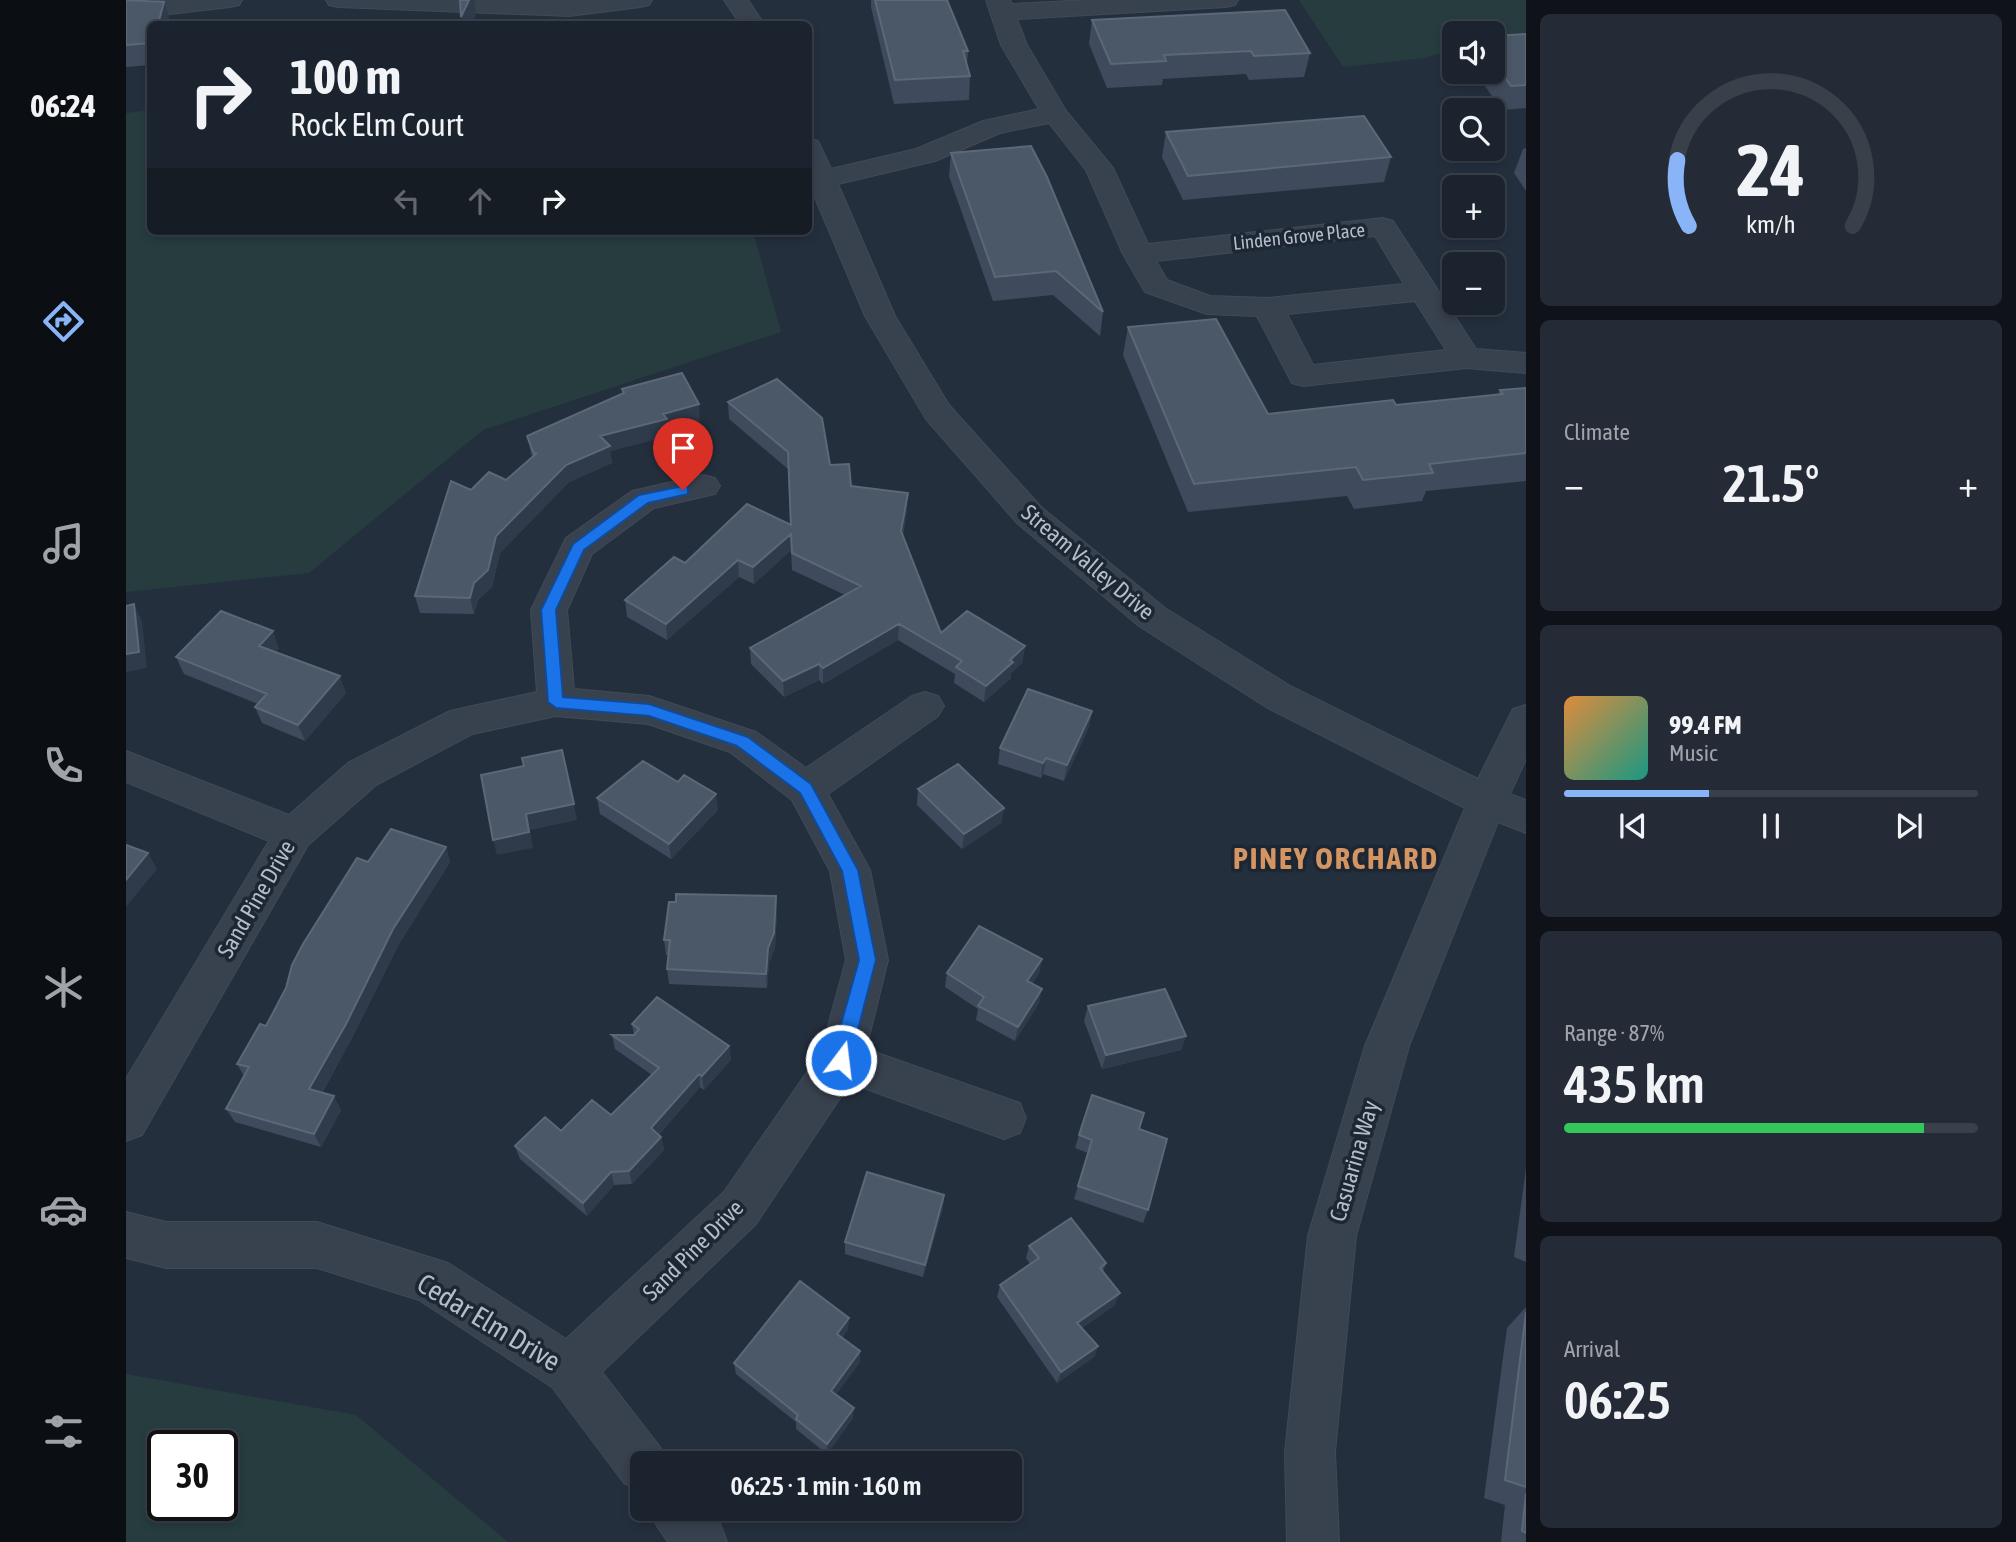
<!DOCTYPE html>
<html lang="en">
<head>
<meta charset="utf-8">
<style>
  :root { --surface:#1b232e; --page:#242b36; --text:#f1f3f6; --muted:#a0a4aa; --line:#39404a; --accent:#8ab4f8 }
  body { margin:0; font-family:"Asap Condensed",sans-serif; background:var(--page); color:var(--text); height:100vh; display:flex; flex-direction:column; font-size:26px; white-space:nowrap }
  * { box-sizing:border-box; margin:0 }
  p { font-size:23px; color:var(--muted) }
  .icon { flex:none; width:38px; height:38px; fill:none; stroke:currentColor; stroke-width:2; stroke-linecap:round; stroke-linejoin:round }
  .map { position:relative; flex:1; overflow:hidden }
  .sheet { display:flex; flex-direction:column; gap:14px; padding:14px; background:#0f1319; width:490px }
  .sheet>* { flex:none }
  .banner { position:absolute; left:21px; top:21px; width:665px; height:214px; border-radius:10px; box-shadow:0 4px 10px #0003,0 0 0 2px var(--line); background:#1b232e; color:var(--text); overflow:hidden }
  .controls { position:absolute; left:1316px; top:21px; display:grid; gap:14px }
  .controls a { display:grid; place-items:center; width:63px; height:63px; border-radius:10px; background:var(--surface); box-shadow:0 4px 10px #0003,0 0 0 2px var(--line); font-size:35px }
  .speed { position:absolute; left:21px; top:1430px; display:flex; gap:14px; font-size:35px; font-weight:700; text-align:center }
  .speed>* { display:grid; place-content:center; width:91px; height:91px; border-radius:50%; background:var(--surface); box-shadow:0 4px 10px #0003,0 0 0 2px var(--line); line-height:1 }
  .speed .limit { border:4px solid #111; border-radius:10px; background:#fff; color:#111 }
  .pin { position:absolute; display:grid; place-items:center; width:60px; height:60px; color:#fff; margin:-72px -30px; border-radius:50% 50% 50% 0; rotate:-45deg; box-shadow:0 0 7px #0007 }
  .pin .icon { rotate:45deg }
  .me { position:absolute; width:77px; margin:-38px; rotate:15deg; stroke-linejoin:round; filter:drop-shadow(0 0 5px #0008) }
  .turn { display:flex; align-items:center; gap:24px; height:147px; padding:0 28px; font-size:32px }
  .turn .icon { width:91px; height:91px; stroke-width:2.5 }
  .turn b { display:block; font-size:49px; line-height:60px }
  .lanes { display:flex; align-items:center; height:66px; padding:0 28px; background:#0003; justify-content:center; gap:35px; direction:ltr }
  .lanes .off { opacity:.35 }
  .big { font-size:52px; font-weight:600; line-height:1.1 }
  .sheet .widget { flex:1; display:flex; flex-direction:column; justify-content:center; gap:10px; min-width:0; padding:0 24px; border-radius:10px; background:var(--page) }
  .sheet .dial { align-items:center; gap:0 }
  .dial svg { height:182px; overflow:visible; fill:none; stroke:var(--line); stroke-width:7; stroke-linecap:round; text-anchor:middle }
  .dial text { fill:var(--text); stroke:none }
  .song { display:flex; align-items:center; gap:21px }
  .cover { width:84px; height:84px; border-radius:10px; background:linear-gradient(135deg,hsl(30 70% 55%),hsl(170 70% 35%)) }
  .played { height:7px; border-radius:4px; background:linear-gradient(90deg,var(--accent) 35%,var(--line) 35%) }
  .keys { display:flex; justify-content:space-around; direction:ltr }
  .heat { display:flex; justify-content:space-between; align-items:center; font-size:38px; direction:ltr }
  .charge { height:10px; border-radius:5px; background:linear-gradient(90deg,#34c759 87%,var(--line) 0) }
  .trip { position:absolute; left:504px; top:1451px; width:392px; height:70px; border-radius:10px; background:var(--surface); box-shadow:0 4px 10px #0003,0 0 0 2px var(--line); font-weight:600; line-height:70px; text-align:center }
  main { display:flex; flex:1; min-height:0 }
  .dock { display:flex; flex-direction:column; width:126px; justify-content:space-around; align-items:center; background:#0b0e12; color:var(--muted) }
  .dock .icon { width:49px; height:49px }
  .dock .selected { color:var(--accent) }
  .dock b { font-size:32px; color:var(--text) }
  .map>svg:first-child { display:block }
  .green { fill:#263c3f; fill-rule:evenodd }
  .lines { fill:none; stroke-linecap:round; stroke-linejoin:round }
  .minor-casing { stroke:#414a57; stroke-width:2 }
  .minor { fill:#38414e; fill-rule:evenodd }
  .wall { fill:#3f4b5c }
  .shaded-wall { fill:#2f3b4b }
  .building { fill:#4b5868; stroke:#5c6777; stroke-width:2 }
  .route { fill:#1a73e8; stroke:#114b97; stroke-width:2 }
  .labels { text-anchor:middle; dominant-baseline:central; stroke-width:7; stroke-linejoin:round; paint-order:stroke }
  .far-street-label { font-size:19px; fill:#b4bcc9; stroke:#1d2633 }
  .street-label { font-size:23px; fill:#b4bcc9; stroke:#1d2633 }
  .near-street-label { font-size:28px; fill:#b4bcc9; stroke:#1d2633 }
  .district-label { font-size:30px; font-weight:bold; letter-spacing:2px; fill:#d59563; stroke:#1d2633 }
</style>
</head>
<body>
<main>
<nav class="dock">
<b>06:24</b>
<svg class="icon selected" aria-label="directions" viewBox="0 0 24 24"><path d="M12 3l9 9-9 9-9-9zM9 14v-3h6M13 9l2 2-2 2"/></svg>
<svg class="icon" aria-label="music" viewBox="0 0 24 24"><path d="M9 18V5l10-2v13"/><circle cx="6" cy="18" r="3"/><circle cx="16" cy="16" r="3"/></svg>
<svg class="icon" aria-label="phone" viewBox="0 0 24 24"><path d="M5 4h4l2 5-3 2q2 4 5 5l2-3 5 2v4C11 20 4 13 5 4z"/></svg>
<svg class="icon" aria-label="climate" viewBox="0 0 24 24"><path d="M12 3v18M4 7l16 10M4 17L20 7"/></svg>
<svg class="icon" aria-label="car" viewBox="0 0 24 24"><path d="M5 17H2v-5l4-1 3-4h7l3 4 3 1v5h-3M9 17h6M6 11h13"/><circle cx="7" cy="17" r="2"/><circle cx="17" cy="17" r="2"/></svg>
<svg class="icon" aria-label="filters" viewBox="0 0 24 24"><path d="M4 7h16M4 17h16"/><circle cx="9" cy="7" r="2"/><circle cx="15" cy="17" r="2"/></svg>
</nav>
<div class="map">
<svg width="1400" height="1542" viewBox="0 0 1400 1542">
  <rect width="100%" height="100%" fill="#242f3e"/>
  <path class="green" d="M1173,0H1400V33L1367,38V33H1328V49L1299,58L1217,67Z
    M24,110V231H627L655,332L357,430L183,573L0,592V113Z
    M0,1374L230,1415L382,1542H0ZM37,1446H96V1505H37Z"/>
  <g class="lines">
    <g class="minor-casing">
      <path id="minor" d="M40,0H116L113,5L104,7L0,19V5Z
        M200,0H526L523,5L514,7L443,16L212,7L203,5Z
        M598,0H622L638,24H614Z
        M860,0H884L886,4L963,0H1112L1109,5L1100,7L891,19L901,45L940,111L987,168L1022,244L1257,218L1267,221L1350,349L1400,353V373L1340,368L1177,386L1166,383L1131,316L1081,314L1019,292L997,254L960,170L923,123L874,133L809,161L712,184L769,316L823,405L915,507L1039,608L1166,687L1352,779L1387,709L1400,705V759L1384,794L1400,800V833L1372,822L1283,1046L1230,1236L1209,1452L1213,1542H1161L1159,1452L1182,1236L1239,1046L1339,808L1140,707L1013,626L891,523L800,419L739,316L682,181V139L692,141L705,169L790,149L857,121L913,109L875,45ZM1249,236L1278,284L1142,298L1084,296L1041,280L1030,261ZM1289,301L1320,350L1187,365L1161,314Z
        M577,475L589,478L594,486L589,494L528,508L466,554L441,610L448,689L523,696L630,732L680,768L786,696L799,692L812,696L818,706L812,716L702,794L744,870L762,960L740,1049L894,1103L900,1118L894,1133L878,1139L724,1083L630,1224L476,1372L534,1447L541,1463H516V1491L498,1483L426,1387L293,1300L191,1268H40L0,1258V1212L40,1222H191L322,1263L440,1339L598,1192L695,1052L720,960L704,871L666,800L604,752L522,724L430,716L346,734L250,785L182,845L16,1135L0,1141V1079L143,841L0,782V751L163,815L222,763L324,711L411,692L405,610L440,538L506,491Z
        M523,1508H582L594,1523L601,1542H542L531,1526Z"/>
    </g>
    <use href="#minor" class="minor"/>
  </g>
  <path class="wall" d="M0,0H19L14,1L45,24H24V65L0,67Z
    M745,0H821L842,51L841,64L844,76L843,100L768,104L745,7Z
    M966,20L1184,53L1178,77L1123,80L1120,74L1037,79L1036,85L981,88L963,44Z
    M1400,34V108L1376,110L1349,72H1367V36Z
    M1040,132L1265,157L1258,182L1057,200L1036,157Z
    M1400,148V191L1388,173L1397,149Z
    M825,153L977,312L974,336L927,295L867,301L823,176Z
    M1002,327L1142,414L1270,405L1372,394L1374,390L1400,388V481L1300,491L1296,501L1228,509L1221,496L1062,512L997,355Z
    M496,389L574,421L542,430V436L484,451L486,463L443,482L374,553L366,587L352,600L348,614L294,613L289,596L345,490L380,480L406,457L401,436L497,394Z
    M602,402L704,465L725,486L781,510L777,535L815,633L899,646L896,663L885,673V678L858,702L828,683L829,674L772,640L697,684L693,680L658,697L625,664L624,648L719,595L666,570L665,550L628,584L613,577L541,640L501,617L499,600L559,563L664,525L662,469L603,419Z
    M153,648L149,652L220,693L179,741L136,723L129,707L132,704L58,674L50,657Z
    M966,711L963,727L938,781L917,774L915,778L872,764L874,748Z
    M792,789L878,808L875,823L836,849L791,805Z
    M471,798L592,810L545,859L474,814Z
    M320,847L324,862L273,944L226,1038L196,1093L215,1110L195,1147L109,1122L100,1109L118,1076L111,1064L140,1026L160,988L242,862Z
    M650,896L651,911L649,948L643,963L641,988L543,984L541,969L543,955H540L538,940L550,902Z
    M916,959L913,973L906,984L913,1003L889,1041L850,1020L852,1009L819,987L821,973Z
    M962,1006L1060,1036L1055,1050L976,1069L958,1021Z
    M506,1024L603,1046L605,1060L578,1090L574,1087L533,1135L535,1137L538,1150L506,1184L488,1185L461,1216L394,1159L389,1146L485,1115L526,1075L489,1049L486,1035H508Z
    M1013,1129L1022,1210L1017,1223L948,1199L962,1153L949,1148L953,1135Z
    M1400,1168V1262L1388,1257Z
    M818,1195L817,1208L797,1277L719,1254V1242Z
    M903,1246L980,1263L977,1272L989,1305L956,1328L972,1346L968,1357L931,1383L871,1297L874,1285L904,1264L900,1258Z
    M1400,1307V1542H1375L1379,1505L1358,1498L1381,1328Z
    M722,1329L716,1338L734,1351V1362L710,1394L727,1418L701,1454L670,1429V1422L610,1374L608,1363Z"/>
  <path class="shaded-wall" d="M343,0H348L350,15L346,24H336L335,17Z
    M38,2L45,24H32Z
    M573,404L574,421L542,430V436L484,451L486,463L443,482L374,553L366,587L352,600L348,614L344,598L348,583L370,536L440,465L474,436L537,414Z
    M782,493L781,510L774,547L775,531Z
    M665,534V550L628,584L627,567Z
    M612,560L613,577L541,640L540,624Z
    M8,604L16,621L21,668L0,672V654Z
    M773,624L772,640L697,684V668Z
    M147,631L153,648L140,662L133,646Z
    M899,646L896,663L885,673V678L858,702L860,686Z
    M693,664V680L658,697L657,681Z
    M214,676L220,693L179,741L172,725Z
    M966,711L963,727L938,781L941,765Z
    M920,758L917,774L915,778L917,763Z
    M590,794L592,810L545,859L543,844Z
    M448,804L451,820L404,830L407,848L371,855L367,840L400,814Z
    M878,808L875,823L836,849L838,834Z
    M320,847L324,862L273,944L226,1038L190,1103L183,1089L267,929Z
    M22,853L31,869L0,907V880Z
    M650,896L651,911L649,948L643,963L641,988L640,974L642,948Z
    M916,959L913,973L898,996L901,981Z
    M916,989L913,1003L889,1041L892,1027Z
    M1060,1036L1055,1050L976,1069L980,1055Z
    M603,1046L605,1060L578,1090L576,1076Z
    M573,1074L574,1087L527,1142L525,1128Z
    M208,1096L215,1110L195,1147L188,1134Z
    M535,1137L538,1150L506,1184L503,1171Z
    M485,1172L488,1185L461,1216L457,1203Z
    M818,1195L817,1208L797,1277L799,1265Z
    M994,1293L989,1305L947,1334L951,1323Z
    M723,1318L722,1329L711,1345V1334Z
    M972,1346L968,1357L931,1383L935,1372Z
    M734,1351V1362L705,1401V1391Z
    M728,1408L727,1418L701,1454V1444Z"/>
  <path class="building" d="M0,0L38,2L32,24H24V43L0,45Z
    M334,0H343L335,17Z
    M749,0H821L842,51H837L844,76L769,80Z
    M1159,10L1184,53L1128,56L1125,51L1038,55L1040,61L985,64L966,20Z
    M1400,34V85L1385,86L1367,61V36Z
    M1238,116L1265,157L1062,176L1040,132Z
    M905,146L921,177L977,312L930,271L869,277L825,153Z
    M1090,319L1142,414L1267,400L1270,405L1377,394L1374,390L1400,388V453L1303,464L1307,473L1237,480L1230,467L1068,484L1002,327Z
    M556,373L573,404L537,414L541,419L474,436L484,446L440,465L370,536L362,570L348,583L344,598L289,596L325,481L345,490L363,472L380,480L411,453L408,454L401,436L498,393L496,389Z
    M651,379L696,418L704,465L723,464L725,486L782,493L775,531L815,633L841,611L899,646L884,660L887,662L860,686L830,667L836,661L773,624L697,668L693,664L657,681L624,648L735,586L666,553L665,534L627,567L612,560L540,624L499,600L548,557L559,563L621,504L665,525L662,452L602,402Z
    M8,604L13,652L0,654V606Z
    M95,611L147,631L133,646L214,676L172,725L129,707L141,694L50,657Z
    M902,689L966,711L941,765L920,758L917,763L874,748Z
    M436,750L448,804L400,814L403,832L367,840L355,775L398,766L396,758Z
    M517,761L552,782L558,775L590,794L543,844L471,798Z
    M832,764L878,808L838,834L792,789Z
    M265,829L320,847L267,929L220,1024L183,1089L208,1096L188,1134L100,1109L123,1067L111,1064L134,1024L140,1026L160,988L166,965L177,944L231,858L242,862Z
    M0,845L22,853L0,880Z
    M550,894L650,896L648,933L642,948L640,974L541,969L544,940H538L543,902H550Z
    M853,926L916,959L901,981L916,989L892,1027L852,1006L858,997L821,973Z
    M1039,989L1060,1036L980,1055L962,1006Z
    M531,997L603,1046L576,1076L573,1074L525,1128L535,1137L503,1171L485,1172L457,1203L389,1146L419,1117L435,1131L466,1100L485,1115L533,1068L486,1035H508L513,1029L506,1024Z
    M966,1095L1018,1113L1013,1129L1041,1139L1022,1210L952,1186L966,1140L953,1135Z
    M741,1172L818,1195L799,1265L719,1242Z
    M945,1218L980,1263L974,1268L994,1293L951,1323L972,1346L935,1372L874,1285L913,1258L903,1246Z
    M674,1281L723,1318L711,1334L734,1351L705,1391L728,1408L701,1444L670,1419L672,1415L608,1363Z
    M1400,1312V1487L1379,1480Z
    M1400,1493V1533L1396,1531Z"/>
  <path class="route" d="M557,486L562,487V494L522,503L458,550L430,610L437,697L523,704L622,737L685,784L732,870L750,960L724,1060L721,1066L715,1068L708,1066L705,1060L733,960L716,871L674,793L611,746L523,716L430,708L422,702L415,610L447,544L513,495Z"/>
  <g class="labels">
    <g class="far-street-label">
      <text transform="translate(1173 236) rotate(-6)">Linden Grove Place</text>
    </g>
    <g class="street-label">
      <text transform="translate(962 562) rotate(40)">Stream Valley Drive</text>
      <text transform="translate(130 899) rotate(-60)">Sand Pine Drive</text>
      <text transform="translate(1228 1161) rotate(-74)">Casuarina Way</text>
      <text transform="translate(567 1250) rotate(-45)">Sand Pine Drive</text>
    </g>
    <g class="near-street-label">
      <text transform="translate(363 1322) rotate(31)">Cedar Elm Drive</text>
    </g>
    <g class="district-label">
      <text x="1210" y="858">PINEY ORCHARD</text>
    </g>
  </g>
</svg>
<div class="controls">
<a><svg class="icon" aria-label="sound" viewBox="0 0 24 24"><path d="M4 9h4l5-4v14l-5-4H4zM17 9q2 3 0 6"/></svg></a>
<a><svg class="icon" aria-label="search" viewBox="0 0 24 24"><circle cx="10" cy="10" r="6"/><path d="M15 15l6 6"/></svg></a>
<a>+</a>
<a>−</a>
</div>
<div class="speed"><div class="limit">30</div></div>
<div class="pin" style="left:557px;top:490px;background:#d93025"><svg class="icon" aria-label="arrive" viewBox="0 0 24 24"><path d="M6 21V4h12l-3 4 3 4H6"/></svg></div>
<svg class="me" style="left:715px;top:1060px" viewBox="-20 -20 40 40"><circle r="17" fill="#1a73e8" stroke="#fff" stroke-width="3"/><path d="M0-11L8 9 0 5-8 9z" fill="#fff"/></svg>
<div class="trip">06:25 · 1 min · 160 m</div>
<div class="banner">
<div class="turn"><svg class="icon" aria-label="right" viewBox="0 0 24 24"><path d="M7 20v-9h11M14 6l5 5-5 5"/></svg><div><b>100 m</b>Rock Elm Court</div></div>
<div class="lanes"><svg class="icon off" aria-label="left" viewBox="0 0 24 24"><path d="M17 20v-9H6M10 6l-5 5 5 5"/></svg><svg class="icon off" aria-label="ahead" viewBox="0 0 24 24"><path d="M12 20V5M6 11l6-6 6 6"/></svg><svg class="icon" aria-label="right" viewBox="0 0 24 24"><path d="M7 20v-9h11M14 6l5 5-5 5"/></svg></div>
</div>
</div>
<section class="sheet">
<div class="widget dial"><svg viewBox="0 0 100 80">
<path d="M14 69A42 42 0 1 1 86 69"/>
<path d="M14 69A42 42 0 0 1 9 40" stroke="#8ab4f8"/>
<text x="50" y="56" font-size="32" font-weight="700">24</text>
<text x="50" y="72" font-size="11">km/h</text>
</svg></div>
<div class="widget"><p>Climate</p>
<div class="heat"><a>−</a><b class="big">21.5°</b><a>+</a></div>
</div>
<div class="widget">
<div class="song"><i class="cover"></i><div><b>99.4 FM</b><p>Music</p></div></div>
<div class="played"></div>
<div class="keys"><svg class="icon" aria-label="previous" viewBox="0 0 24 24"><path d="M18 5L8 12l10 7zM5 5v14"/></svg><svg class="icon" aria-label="pause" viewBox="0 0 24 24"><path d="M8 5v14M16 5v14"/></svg><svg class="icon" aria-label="next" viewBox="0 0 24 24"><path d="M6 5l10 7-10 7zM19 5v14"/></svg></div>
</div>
<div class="widget"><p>Range · 87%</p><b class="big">435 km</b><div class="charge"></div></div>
<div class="widget"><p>Arrival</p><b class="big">06:25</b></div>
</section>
</main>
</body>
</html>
